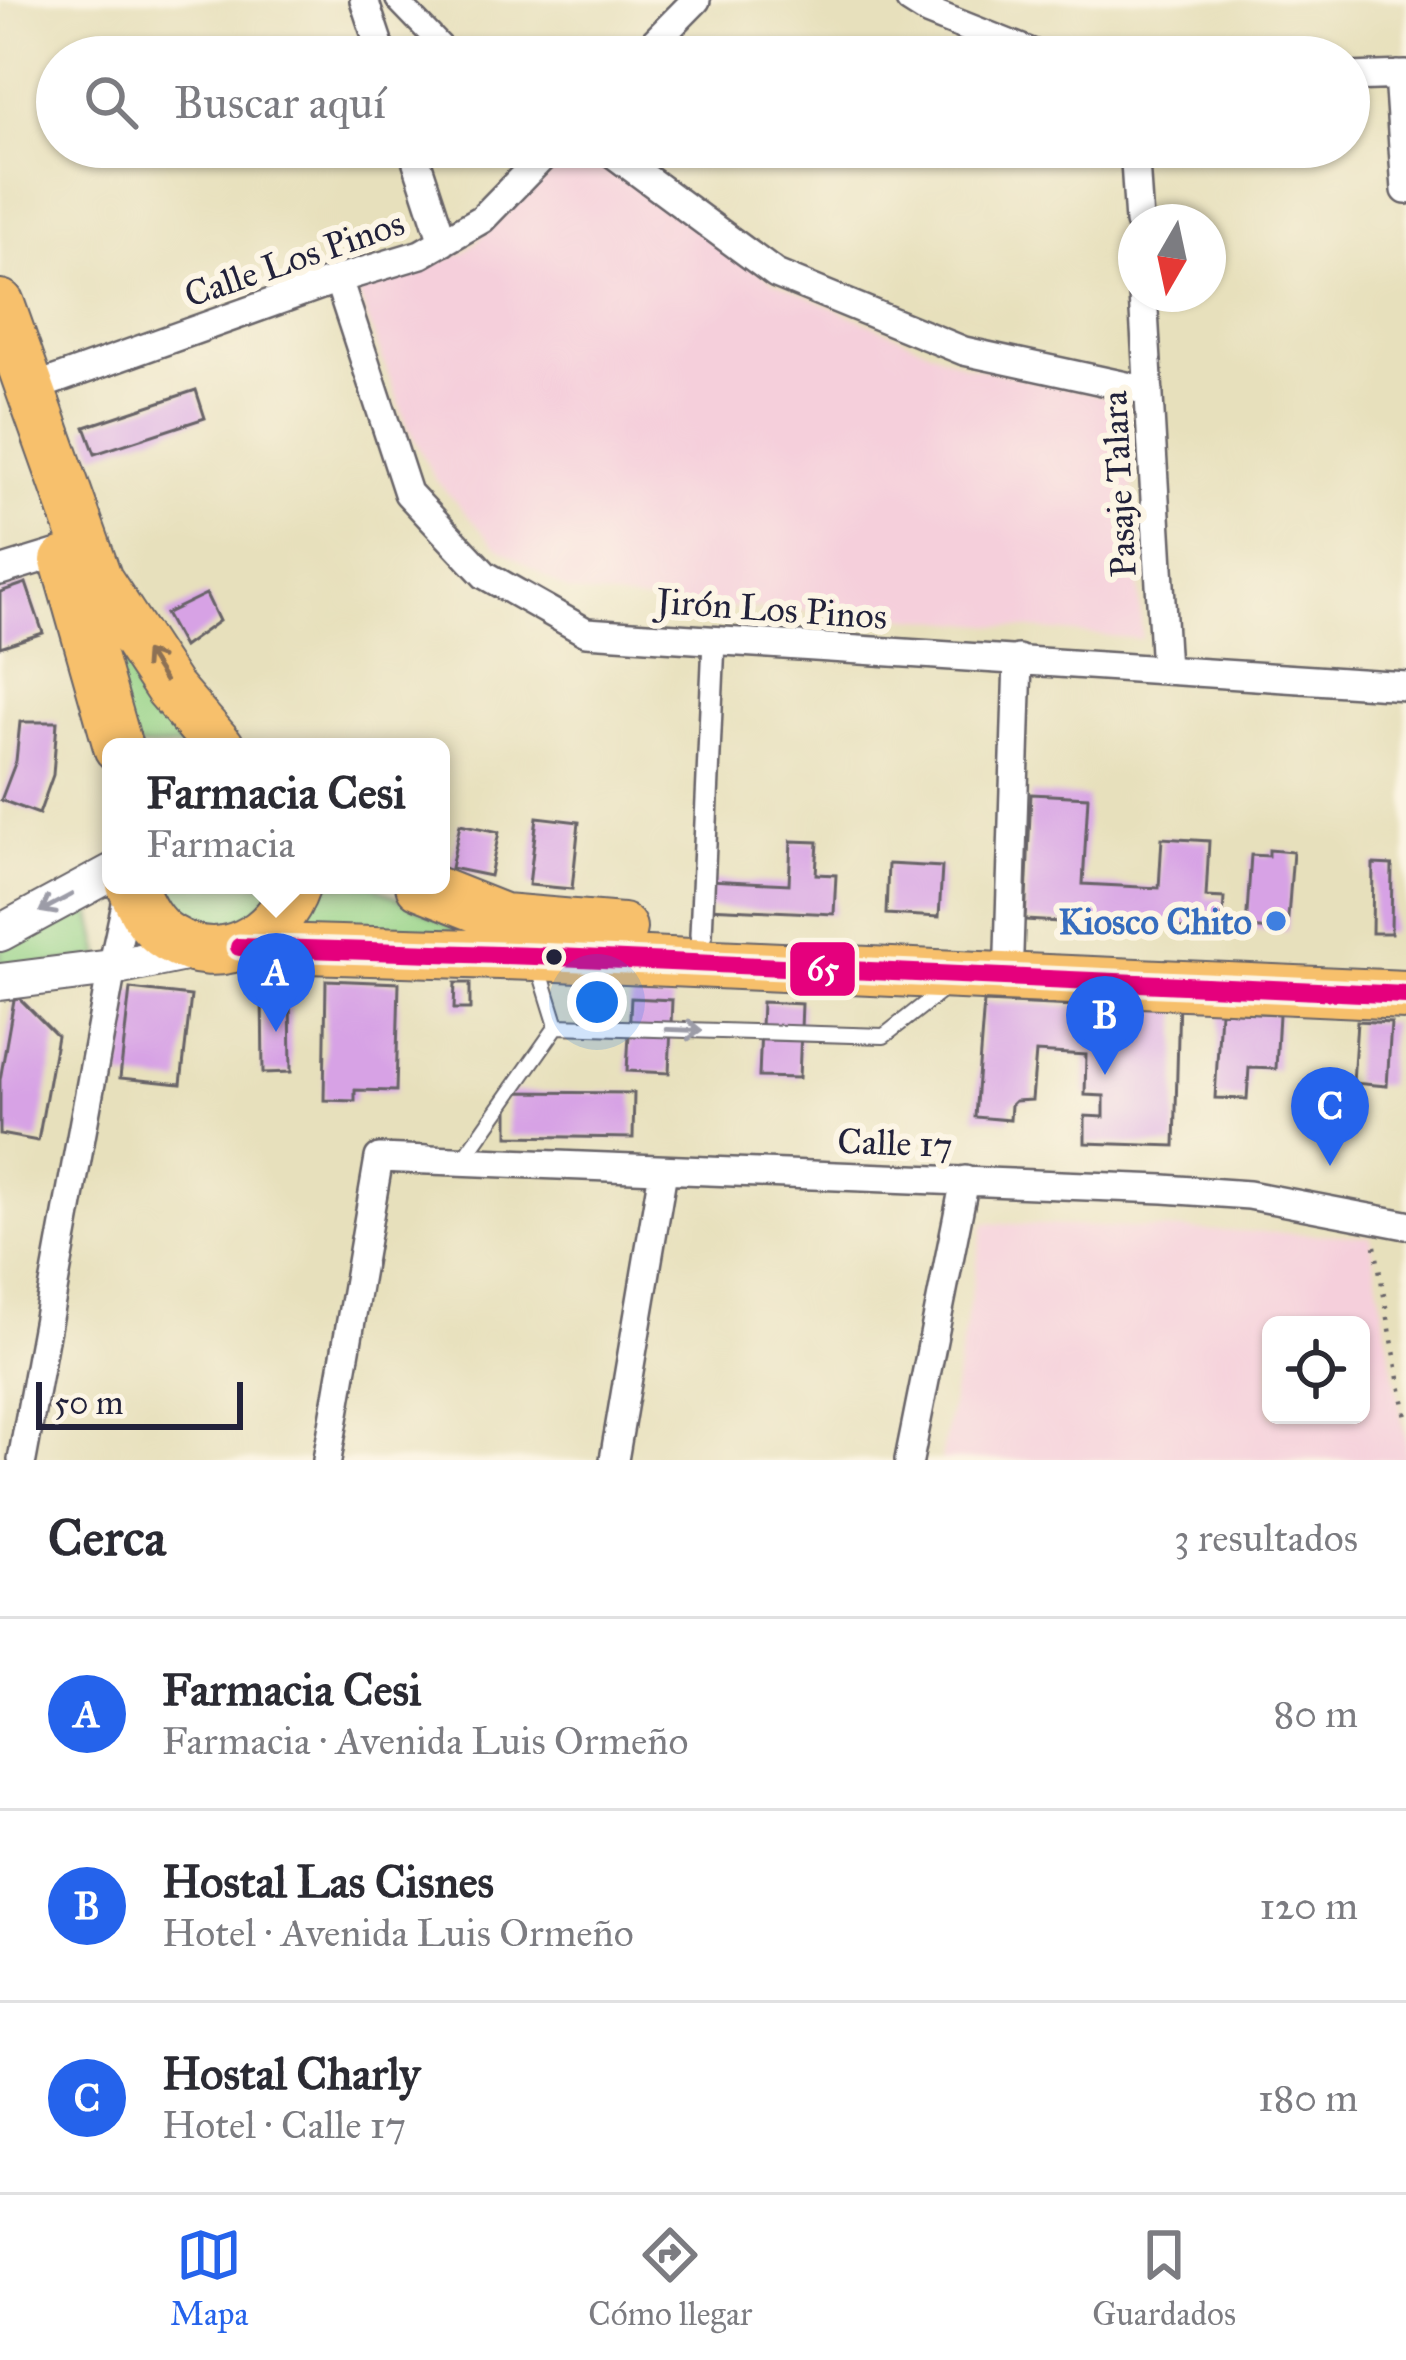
<!DOCTYPE html>
<html lang="es">
<head>
<meta charset="utf-8">
<style>
	body { margin:0; font-family:"IM FELL Great Primer",serif; background:#f7f7f7; color:#2b2b33 }
	.controls { position:absolute; right:36px; bottom:36px; display:grid; overflow:hidden; border-radius:18px; box-shadow:0 3px 9px #0004 }
	.controls button { width:108px; height:108px; display:grid; place-items:center; padding:0; border:0; border-bottom:3px solid #e1e1e2; background:#fff; color:#2b2b33; font:60px sans-serif }
	.compass { position:absolute; left:1118px; top:204px; width:108px; height:108px; border-radius:50%; background:#fff; box-shadow:0 3px 9px #0004; rotate:189deg }
	.scale { position:absolute; left:36px; bottom:30px; width:207px; box-sizing:border-box; padding-left:12px; border:6px solid #22223b; border-top:0; font-size:33px; line-height:42px; white-space:nowrap; color:#22223b; -webkit-text-stroke:9px #fcf5e5; paint-order:stroke }
	.you { position:absolute; left:597px; top:1002px; width:42px; height:42px; margin:-30px; border:9px solid #fff; border-radius:50%; background:#1a73e8; box-shadow:0 0 0 18px #1a73e833 }
	.badge { display:grid; place-items:center; width:78px; height:78px; border-radius:50%; background:#2563eb; color:#fff; font-size:39px; font-weight:700 }
	.pin { position:absolute; translate:-50% -99px; filter:drop-shadow(0 3px 6px #0008) }
	.pin::after { content:''; position:absolute; top:63px; width:42px; height:36px; background:inherit; clip-path:polygon(0 0,100% 0,50% 100%) }
	.popup { position:absolute; left:102px; top:738px; width:348px; height:156px; box-sizing:border-box; display:grid; place-content:center; border-radius:18px; background:#fff; filter:drop-shadow(0 3px 9px #0005); font-size:39px; white-space:nowrap; color:#7c7c81 }
	.popup b { font-size:45px; color:#2b2b33 }
	.popup::after { content:''; position:absolute; left:50%; top:100%; margin-left:-24px; border:24px solid transparent; border-top-color:#fff }
	.list { margin:0; padding:0; list-style:none }
	h2 { display:flex; justify-content:space-between; align-items:center; height:156px; margin:0; padding:0 48px; font-size:51px }
	h2 small { font-size:39px; font-weight:400; color:#7c7c81 }
	.list li { display:grid; grid-template-columns:78px 1fr auto; gap:36px; align-items:center; box-sizing:border-box; height:192px; padding:0 48px; border-top:3px solid #e1e1e2 }
	.list b { display:block; font-size:45px; white-space:nowrap }
	.list p { margin:0; font-size:39px; white-space:nowrap; color:#7c7c81 }
	.list em { font-size:39px; font-style:normal; color:#7c7c81 }
	.icon { flex:none; width:66px; height:66px; fill:none; stroke:currentColor; stroke-width:2; stroke-linecap:round; stroke-linejoin:round }
	.map { position:relative; flex:none; width:1406px; height:1460px; overflow:hidden }
	.search { position:absolute; background:#fff; box-shadow:0 3px 9px #0004; left:36px; right:36px; top:36px; height:132px; display:flex; align-items:center; gap:30px; box-sizing:border-box; padding:0 42px; border-radius:66px; color:#7c7c81; font-size:45px }
	.sheet { height:732px; background:#fff }
	nav { display:flex; justify-content:space-around; align-items:center; box-sizing:border-box; height:168px; border-top:3px solid #e1e1e2; background:#fff; font-size:33px; color:#7c7c81 }
	nav a { display:grid; justify-items:center; gap:6px }
	nav .on { color:#2563eb }
	.map>svg:first-child { display:block }
	.built { fill:#f5cfdb; fill-rule:evenodd }
	.park { fill:#96d387; stroke:#5c7a61; stroke-width:3 }
	.building { fill:#d7a2e5 }
	.lines { fill:none; stroke-linecap:round; stroke-linejoin:round }
	.service-casing { stroke:#676468; stroke-width:18 }
	.pedestrian-casing { stroke:#676468; stroke-width:26 }
	.minor-casing { stroke:#676468; stroke-width:32 }
	.tertiary-casing { stroke:#676468; stroke-width:40 }
	.trunk-casing { stroke:#676468; stroke-width:52 }
	.path { stroke:#676468; stroke-width:4.5; stroke-dasharray:3 9; stroke-linecap:butt }
	.service { stroke:#fff; stroke-width:14 }
	.pedestrian { stroke:#fff; stroke-width:21 }
	.minor { stroke:#fff; stroke-width:27 }
	.tertiary { stroke:#fff; stroke-width:36 }
	.trunk { stroke:#f7c06c; stroke-width:48 }
	.bus-1-casing { stroke:#fcf5e5; stroke-width:27 }
	.bus-1 { stroke:#e5007d; stroke-width:18 }
	.oneway { stroke:#8c7154 }
	.oneway2 { stroke:#9c9ca7 }
	.shop-dot { fill:#3f7fe0; stroke:#fcf5e5; stroke-width:4.5 }
	.bus-dot { fill:#22223b; stroke:#fcf5e5; stroke-width:4.5 }
	.labels { text-anchor:middle; stroke-width:12; stroke-linejoin:round; paint-order:stroke }
	.street-label { font-size:36px; fill:#22223b; stroke:#fcf5e5 }
	.shop-label { font-size:36px; font-weight:bold; fill:#366cbe; stroke:#fcf5e5; text-anchor:end }
	.line-badge { stroke:#fcf5e5; stroke-width:4.5 }
	.badge-label { font-size:33px; text-anchor:middle; font-weight:bold; fill:#fff }
</style>
</head>
<body>
<div class="map">
<svg width="1406" height="1460" viewBox="0 0 1406 1460">
	<rect width="100%" height="100%" fill="#fcf5e5"/>
	<filter id="ink" filterUnits="userSpaceOnUse"><feTurbulence type="fractalNoise" baseFrequency=".00833" numOctaves="2"/><feDisplacementMap in="SourceGraphic" scale="24" xChannelSelector="R" yChannelSelector="G"/><feConvolveMatrix kernelMatrix="1 2 1 2 8 2 1 2 1" color-interpolation-filters="sRGB"/></filter>
	<filter id="wash" filterUnits="userSpaceOnUse"><feTurbulence type="fractalNoise" baseFrequency=".004" numOctaves="4" result="noise"/><feDisplacementMap in="SourceGraphic" scale="48" xChannelSelector="R" yChannelSelector="G"/><feGaussianBlur stdDeviation="2.7" result="paint"/><feColorMatrix in="noise" values="0 0 0 0 0 0 0 0 0 0 0 0 0 0 0 0 0 1.4 0 .05"/><feComposite in="paint" operator="in"/></filter>
	<g filter="url(#wash)">
		<rect width="100%" height="100%" fill="#e7e0bc"/>
		<path class="built" d="M578,147H588L774,282L964,365L1128,402L1142,639L832,611L674,606L569,592L494,545L435,479L407,425L358,293L465,252Z
			M984,1223L1370,1236L1406,1441V1460H941ZM1271,1325H1361V1415H1271Z"/>
		<path class="park" d="M110,634L199,747H128Z
			M151,885H277L242,930C192,935 173,934 151,885Z
			M312,885H372L462,932L292,933Z
			M89,903L101,957L0,971V947Z"/>
		<g id="blocks">
			<path class="building" d="M196,390L205,418L95,454L85,427Z
				M26,583L43,633L0,647V592Z
				M206,594L219,621L183,647L165,614Z
				M20,722H57L53,775L39,814L1,800L16,761Z
				M1031,794L1088,797L1083,884L1159,888L1162,838L1209,841L1206,897L1224,898L1222,931L1025,920Z
				M537,817L579,822L572,889L529,885Z
				M460,824L499,832L490,876L451,868Z
				M791,841L818,842L816,874L836,875L834,914L707,908L709,880L789,884Z
				M1269,850L1293,852L1287,931L1246,928L1251,855L1269,856Z
				M888,864L942,867L939,917L886,914Z
				M1373,864L1392,865L1391,933H1372Z
				M326,980L399,983L396,1091L355,1090V1101L324,1100Z
				M455,983H470V1009H454Z
				M130,989L191,996L181,1084L120,1078Z
				M262,991H290L291,1072L263,1073Z
				M15,994L57,1036L38,1141L0,1134V1080Z
				M1094,996L1179,998L1175,1146L1085,1143V1116L1104,1117V1096L1085,1095L1086,1055L1036,1052L1032,1100L1015,1101L1011,1105L1010,1120L975,1117L984,1002L1094,1007Z
				M631,998L672,1000L669,1073L627,1071Z
				M762,1002L802,1004L799,1078L759,1077Z
				M1220,1011L1279,1014L1276,1069L1249,1068L1247,1099L1215,1098Z
				M1357,1021L1391,1023L1387,1086L1353,1083Z
				M508,1092L634,1093L633,1138L508,1136Z"/>
		</g>
	</g>
	<g filter="url(#ink)">
		<use href="#blocks" fill-opacity="0" stroke="#676468" stroke-width="3"/>
		<g class="lines">
			<defs>
				<path id="service" d="M539,968L557,1026L884,1036L944,989
					M463,1160L557,1026"/>
				<path id="pedestrian" d="M397,0L452,57
					M701,935L714,641"/>
				<path id="minor" d="M364,0L383,57
					M910,0L929,12L1042,57
					M640,57L696,0
					M1398,75L1406,190
					M1349,77L1406,75
					M412,147L443,242
					M604,147L776,274L964,351L1149,391
					M1134,147L1139,222
					M338,279L408,493L485,575L586,632L1406,686
					M1143,294L1165,670
					M30,389L338,279L421,254L482,219L552,147
					M0,571L62,552
					M1009,952L1018,659
					M22,1460L112,968L130,886
					M327,1460L379,1158L1164,1189L1249,1195L1406,1225
					M614,1460L663,1171
					M909,1460L965,1180"/>
				<path id="tertiary" d="M0,933L111,873
					M0,982L112,968L199,950"/>
				<path id="trunk" d="M0,304L98,580L169,688L220,747
					M65,561L118,747
					M131,885C140,905 149,926 169,938C221,970 278,938 296,885
					M420,885L503,918L622,928
					M239,947L535,956L1406,995"/>
			</defs>
			<use href="#service" class="service-casing"/>
			<use href="#pedestrian" class="pedestrian-casing"/>
			<use href="#minor" class="minor-casing"/>
			<use href="#tertiary" class="tertiary-casing"/>
			<use href="#trunk" class="trunk-casing"/>
			<path class="path" d="M1375,1246L1406,1417"/>
			<use href="#service" class="service"/>
			<use href="#pedestrian" class="pedestrian"/>
			<use href="#minor" class="minor"/>
			<use href="#tertiary" class="tertiary"/>
			<use href="#trunk" class="trunk"/>
			<defs>
				<path id="bus-1" d="M239,947L535,956L1406,995"/>
			</defs>
			<use href="#bus-1" class="bus-1-casing"/>
			<use href="#bus-1" class="bus-1"/>
		</g>
		<defs><path id="oneway-shaft" d="M-6 0H5M1.5-3L5.5 0L1.5 3" fill="none" stroke-width="1.6" stroke-linecap="round" stroke-linejoin="round" transform="scale(3)"/></defs>
		<use class="oneway" href="#oneway-shaft" transform="translate(155 666) rotate(-123)"/>
		<g class="oneway2">
			<use href="#oneway-shaft" transform="translate(56 903) rotate(152)"/>
			<use href="#oneway-shaft" transform="translate(684 1030) rotate(2)"/>
		</g>
	</g>
	<circle class="shop-dot" cx="1276" cy="921" r="12"/>
	<circle class="bus-dot" cx="554" cy="957" r="10"/>
	<g class="labels">
		<g class="street-label">
			<text transform="translate(294 258) rotate(-19)" y="13">Calle Los Pinos</text>
			<text transform="translate(1118 484) rotate(-93)" y="13">Pasaje Talara</text>
			<text transform="translate(772 608) rotate(4)" y="13">Jirón Los Pinos</text>
			<text transform="translate(895 1142) rotate(2)" y="13">Calle 17</text>
		</g>
		<g class="shop-label">
			<text x="1252" y="934">Kiosco Chito</text>
		</g>
	</g>
	<rect class="line-badge" x="788" y="940" width="69" height="58" rx="12" fill="#e5007d"/>
	<g class="badge-label">
		<text x="823" y="980">65</text>
	</g>
</svg>
<div class="controls">
<button><svg class="icon" aria-label="locate" viewBox="0 0 24 24"><circle cx="12" cy="12" r="6"/><path d="M12 2v4M12 18v4M2 12h4M18 12h4"/></svg></button>
</div>
<svg class="compass" viewBox="-18 -18 36 36"><path d="M0-13l5 13h-10z" fill="#e53935"/><path d="M0 13l5-13h-10z" fill="#7c7c81"/></svg>
<div class="scale">50 m</div>
<div class="you"></div>
<div class="pin badge" style="left:276px;top:1032px">A</div>
<div class="popup"><b>Farmacia Cesi</b>Farmacia</div>
<div class="pin badge" style="left:1105px;top:1075px">B</div>
<div class="pin badge" style="left:1330px;top:1166px">C</div>
<div class="search"><svg class="icon" aria-label="search" viewBox="0 0 24 24"><circle cx="10" cy="10" r="6"/><path d="M15 15l6 6"/></svg>Buscar aquí</div>
</div>
<section class="sheet">
<h2>Cerca<small>3 resultados</small></h2>
<ul class="list">
<li><span class="badge">A</span><div><b>Farmacia Cesi</b><p>Farmacia · Avenida Luis Ormeño</p></div><em>80 m</em></li>
<li><span class="badge">B</span><div><b>Hostal Las Cisnes</b><p>Hotel · Avenida Luis Ormeño</p></div><em>120 m</em></li>
<li><span class="badge">C</span><div><b>Hostal Charly</b><p>Hotel · Calle 17</p></div><em>180 m</em></li>
</ul>
</section>
<nav>
<a class="on"><svg class="icon" aria-label="map" viewBox="0 0 24 24"><path d="M3 6l6-2 6 2 6-2v14l-6 2-6-2-6 2zM9 4v14M15 6v14"/></svg>Mapa</a>
<a><svg class="icon" aria-label="directions" viewBox="0 0 24 24"><path d="M12 3l9 9-9 9-9-9zM9 14v-3h6M13 9l2 2-2 2"/></svg>Cómo llegar</a>
<a><svg class="icon" aria-label="saved" viewBox="0 0 24 24"><path d="M7 4h10v16l-5-4-5 4z"/></svg>Guardados</a>
</nav>
</body>
</html>
